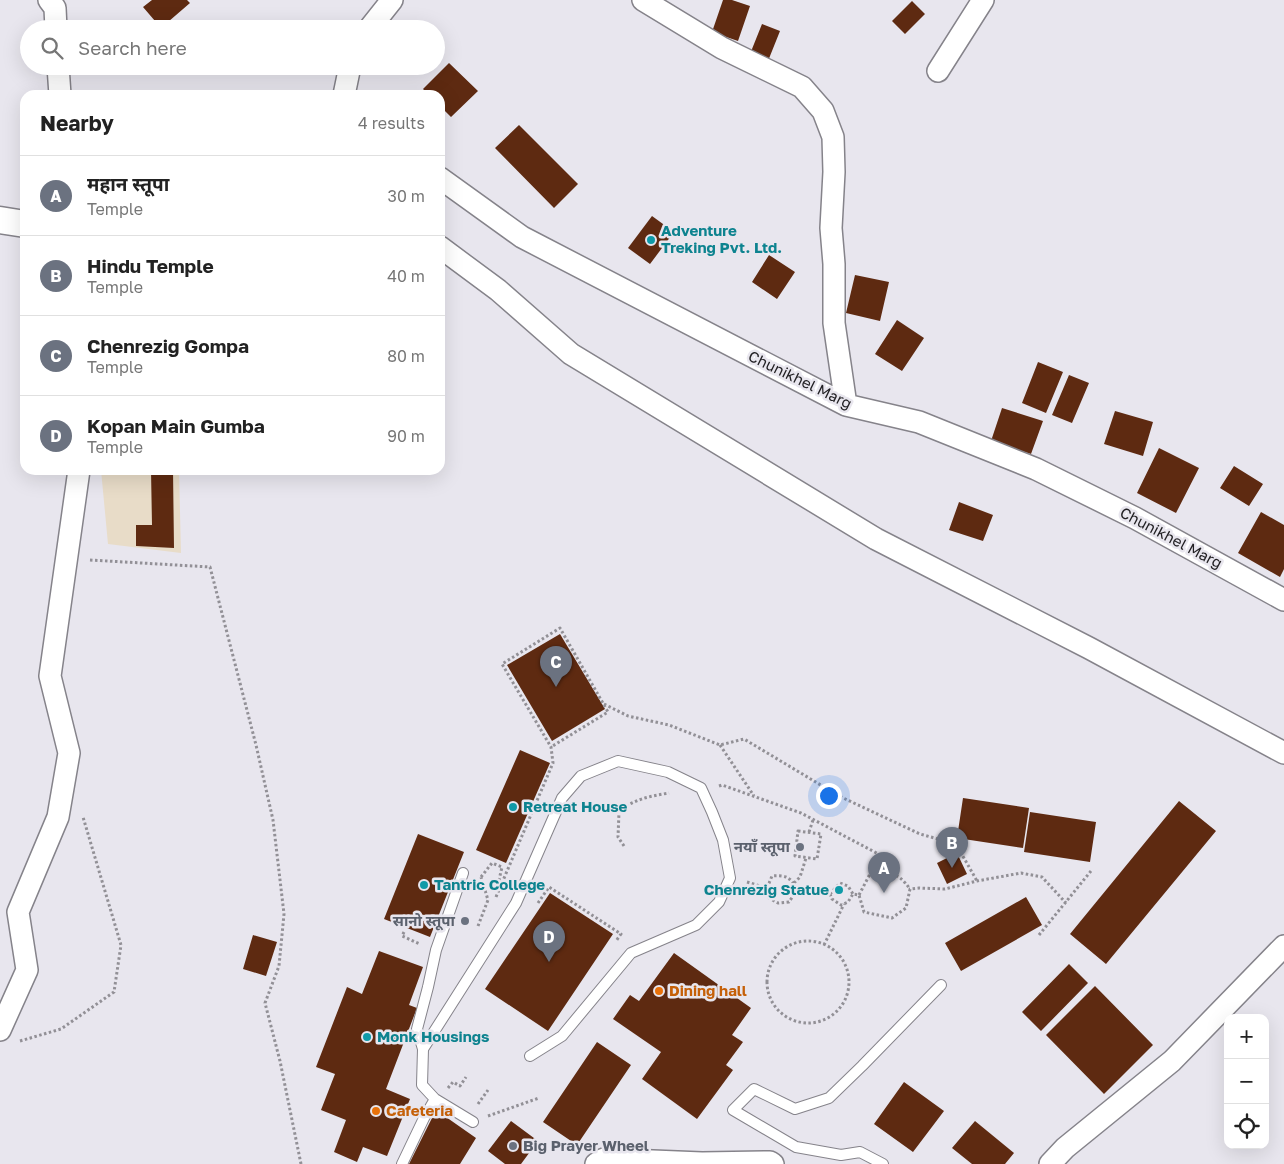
<!DOCTYPE html>
<html lang="en">
<head>
<meta charset="utf-8">
<style>
	body { margin:0; font-family:"Golos Text","Noto Sans Devanagari",sans-serif; background:#f6f6f6; color:#222 }
	.controls { position:absolute; right:15px; bottom:15px; display:grid; overflow:hidden; border-radius:10px; box-shadow:0 5px 20px #0002 }
	.controls button { width:45px; height:45px; display:grid; place-items:center; padding:0; border:0; border-bottom:1px solid #e0e0e0; background:#fff; color:#222; font:25px sans-serif }
	.you { position:absolute; left:828px; top:795px; width:18px; height:18px; margin:-12px; border:4px solid #fff; border-radius:50%; background:#1a73e8; box-shadow:0 0 0 8px #1a73e833 }
	.badge { display:grid; place-items:center; width:32px; height:32px; border-radius:50%; background:#0b8043; color:#fff; font-size:16px; font-weight:700 }
	.pin { position:absolute; translate:-50% -41px; filter:drop-shadow(0 1px 2px #0008) }
	.pin::after { content:''; position:absolute; top:26px; width:18px; height:15px; background:inherit; clip-path:polygon(0 0,100% 0,50% 100%) }
	.list { margin:0; padding:0; list-style:none }
	h2 { display:flex; justify-content:space-between; align-items:center; height:65px; margin:0; padding:0 20px; font-size:21px }
	h2 small { font-size:16px; font-weight:400; color:#767676 }
	.list li { display:grid; grid-template-columns:32px 1fr auto; gap:15px; align-items:center; box-sizing:border-box; height:80px; padding:0 20px; border-top:1px solid #e0e0e0 }
	.list b { display:block; font-size:19px; white-space:nowrap }
	.list p { margin:0; font-size:16px; white-space:nowrap; color:#767676 }
	.list em { font-size:16px; font-style:normal; color:#767676 }
	.icon { flex:none; width:28px; height:28px; fill:none; stroke:currentColor; stroke-width:2; stroke-linecap:round; stroke-linejoin:round }
	.map { position:relative; flex:none; width:1284px; height:1164px; overflow:hidden }
	.search { position:absolute; background:#fff; box-shadow:0 5px 20px #0002; left:20px; top:20px; width:425px; height:55px; display:flex; align-items:center; gap:12px; box-sizing:border-box; padding:0 18px; border-radius:28px; color:#767676; font-size:19px }
	.panel { position:absolute; background:#fff; box-shadow:0 5px 20px #0002; left:20px; top:90px; width:425px; height:385px; border-radius:15px }
	.map>svg:first-child { display:block }
	.education { fill:#e8dcc8 }
	.building { fill:#5e2a11 }
	.lines { fill:none; stroke-linecap:round; stroke-linejoin:round }
	.service-casing { stroke:#85838a; stroke-width:12 }
	.minor-casing { stroke:#85838a; stroke-width:24 }
	.tertiary-casing { stroke:#85838a; stroke-width:29 }
	.path { stroke:#929096; stroke-width:3; stroke-dasharray:2.5 2.5; stroke-linecap:butt }
	.service { stroke:#fff; stroke-width:10 }
	.minor { stroke:#fff; stroke-width:21 }
	.tertiary { stroke:#fff; stroke-width:26 }
	.culture-dot { fill:#0f9aa8; stroke:#e8e6ee; stroke-width:2 }
	.worship-dot { fill:#6b7280; stroke:#e8e6ee; stroke-width:2 }
	.food-dot { fill:#e8710a; stroke:#e8e6ee; stroke-width:2 }
	.labels { text-anchor:middle; stroke-width:5; stroke-linejoin:round; paint-order:stroke }
	.culture-label { font-size:15px; font-weight:bold; fill:#0d838f; stroke:#e8e6ee; text-anchor:start }
	.street-label { font-size:15px; fill:#222124; stroke:#e8e6ee }
	.worship-label { font-size:15px; font-weight:bold; fill:#5b616d; stroke:#e8e6ee; text-anchor:end }
	.food-label { font-size:15px; font-weight:bold; fill:#c56008; stroke:#e8e6ee; text-anchor:start }
</style>
</head>
<body>
<div class="map">
<svg width="1284" height="1164" viewBox="0 0 1284 1164">
	<rect width="100%" height="100%" fill="#e8e6ee"/>
	<path class="education" d="M101,470H179L181,553L108,544Z"/>
	<path class="building" d="M152,0H187L190,3L161,28L143,7Z
		M723,0H732L750,6L738,41L712,32Z
		M912,1L925,14L905,34L892,21Z
		M762,24L780,31L768,61L750,54Z
		M449,63L478,91L451,117L440,106V95H429L423,89Z
		M519,125L578,184L554,208L495,148Z
		M652,216L674,232L650,264L628,248Z
		M769,255L795,272L777,299L752,282Z
		M855,275L889,282L880,321L846,313Z
		M897,320L924,338L902,371L875,354Z
		M1038,362L1063,372L1046,413L1022,403Z
		M1069,375L1089,383L1072,423L1052,415Z
		M1002,408L1043,421L1031,454L991,441Z
		M1115,411L1153,422L1143,456L1104,444Z
		M1159,448L1199,468L1176,513L1137,493Z
		M1234,466L1263,484L1249,506L1220,488Z
		M151,470H173L174,548L136,546V525H152Z
		M959,502L993,515L983,541L949,530Z
		M1261,512L1284,525V569L1280,577L1238,553Z
		M560,634L605,709L552,741L507,665Z
		M520,750L550,763L506,863L476,850Z
		M963,798L1029,808L1023,848L957,838Z
		M1179,801L1216,831L1106,964L1070,934Z
		M1030,812L1096,822L1090,862L1024,852Z
		M418,834L464,852L430,937L384,919Z
		M957,853L967,874L947,884L937,863Z
		M550,893L613,934L548,1031L485,989Z
		M1026,897L1042,925L961,971L945,943Z
		M253,935L277,942L266,976L243,969Z
		M379,951L423,967L409,1005L417,1008L386,1089L410,1099L387,1156L363,1147L357,1162L334,1152L346,1120L321,1110L335,1074L316,1067L347,987L362,994Z
		M674,953L751,1008L732,1035L743,1042L726,1065L733,1070L697,1119L642,1079L661,1052L613,1019L630,995L639,1001Z
		M1069,964L1088,983L1041,1031L1022,1012Z
		M1095,986L1153,1045L1104,1094L1046,1035Z
		M597,1042L631,1065L577,1145L543,1122Z
		M904,1082L944,1111L913,1152L874,1124Z
		M436,1110L476,1138L460,1164H409Z
		M511,1121L538,1141L521,1164H505L488,1151Z
		M975,1121L1014,1153L1005,1164H972L952,1148Z"/>
	<g class="lines">
		<defs>
			<path id="service" d="M423,1049L417,1029L428,987L436,950L463,873
				M435,1099L473,1122
				M402,1164L424,1118L435,1099L422,1085L423,1049L516,903L562,798L581,776L618,761L668,772L701,788L712,812L723,840L730,878L719,902L696,925L631,953L562,1036L530,1056
				M883,1164L860,1152L841,1155L796,1147L733,1110L754,1089L795,1109L829,1098L862,1066L941,985"/>
			<path id="minor" d="M49,0L55,8L56,29
				M643,0L722,48L802,87L823,111L833,137L834,172L831,228L834,264V323L846,405
				M369,29L392,0
				M58,66L60,95
				M938,71L983,0
				M344,95L350,66
				M440,178L522,237L846,405L919,422L1036,469L1135,518L1284,600
				M440,247L498,290L571,354L876,539L1089,648L1284,753
				M0,1030L27,970L18,912L58,817L69,753L50,676L79,470
				M596,1164L604,1159L702,1163L770,1162L773,1164
				M1050,1164L1065,1148L1172,1061L1284,946"/>
			<path id="tertiary" d="M0,220L25,224"/>
		</defs>
		<use href="#service" class="service-casing"/>
		<use href="#minor" class="minor-casing"/>
		<use href="#tertiary" class="tertiary-casing"/>
		<path class="path" d="M90,560L210,567L256,745L273,820L284,914L279,966L265,1003L280,1061L301,1164
			M604,704L628,716L669,725L720,745L744,739L839,796L920,834L956,844L977,881
			M720,745L754,796
			M719,786L722,785L801,813L886,858L892,873
			M798,831L821,834L817,859L795,856Z
			M809,832L813,820
			M624,846L618,837L619,812C633,799 651,796 669,793
			M481,877L492,863L502,867L497,889
			M747,882L767,888L769,898L778,903L789,902L797,890L830,894L832,899L841,905L848,902L853,894L859,895L864,912L892,918L906,908L910,889L919,888L945,889L977,881L1021,873L1042,877L1066,903
			M794,883L800,877L806,858
			M767,888L772,876C786,875 791,877 797,890
			M830,894L840,883L848,886L853,894
			M859,895L870,874C891,873 897,871 910,889
			M496,897L553,763L551,747L502,664L560,628L608,712L551,747
			M538,903L549,887L621,934L616,941
			M478,926L488,900L481,877
			M404,932L402,936L420,944
			M1039,935L1091,871
			M767 982a41 41 0 1 1 82 0a41 41 0 1 1-82 0Z
			M824,945L844,904
			M20,1041L61,1029L114,992L121,945L83,817
			M448,1088L453,1082L460,1086L466,1077
			M478,1104L488,1090
			M488,1116L539,1098"/>
		<use href="#service" class="service"/>
		<use href="#minor" class="minor"/>
		<use href="#tertiary" class="tertiary"/>
	</g>
	<g class="culture-dot">
		<circle cx="651" cy="240" r="5"/>
		<circle cx="513" cy="807" r="5"/>
		<circle cx="424" cy="885" r="5"/>
		<circle cx="839" cy="890" r="5"/>
		<circle cx="367" cy="1037" r="5"/>
	</g>
	<g class="worship-dot">
		<circle cx="800" cy="847" r="5"/>
		<circle cx="465" cy="921" r="5"/>
		<circle cx="513" cy="1146" r="5"/>
	</g>
	<g class="food-dot">
		<circle cx="659" cy="991" r="5"/>
		<circle cx="376" cy="1111" r="5"/>
	</g>
	<g class="labels">
		<g class="culture-label">
			<text x="661" y="236">Adventure<tspan x="661" dy="17">Treking Pvt. Ltd.</tspan></text>
			<text x="523" y="812">Retreat House</text>
			<text x="434" y="890">Tantric College</text>
			<text x="829" y="895" text-anchor="end">Chenrezig Statue</text>
			<text x="377" y="1042">Monk Housings</text>
		</g>
		<g class="street-label">
			<text transform="translate(800 380) rotate(26)" y="5">Chunikhel Marg</text>
			<text transform="translate(1171 538) rotate(28)" y="5">Chunikhel Marg</text>
		</g>
		<g class="worship-label">
			<text x="790" y="852">नयाँ स्तूपा</text>
			<text x="455" y="926">सानो स्तूपा</text>
			<text x="523" y="1151" text-anchor="start">Big Prayer Wheel</text>
		</g>
		<g class="food-label">
			<text x="669" y="996">Dining hall</text>
			<text x="386" y="1116">Cafeteria</text>
		</g>
	</g>
</svg>
<div class="controls">
<button>+</button>
<button>−</button>
<button><svg class="icon" aria-label="locate" viewBox="0 0 24 24"><circle cx="12" cy="12" r="6"/><path d="M12 2v4M12 18v4M2 12h4M18 12h4"/></svg></button>
</div>
<div class="you"></div>
<div class="pin badge" style="left:884px;top:893px;background:#6b7280">A</div>
<div class="pin badge" style="left:952px;top:868px;background:#6b7280">B</div>
<div class="pin badge" style="left:556px;top:687px;background:#6b7280">C</div>
<div class="pin badge" style="left:549px;top:962px;background:#6b7280">D</div>
<div class="search"><svg class="icon" aria-label="search" viewBox="0 0 24 24"><circle cx="10" cy="10" r="6"/><path d="M15 15l6 6"/></svg>Search here</div>
<section class="panel">
<h2>Nearby<small>4 results</small></h2>
<ul class="list">
<li><span class="badge" style="background:#6b7280">A</span><div><b>महान स्तूपा</b><p>Temple</p></div><em>30 m</em></li>
<li><span class="badge" style="background:#6b7280">B</span><div><b>Hindu Temple</b><p>Temple</p></div><em>40 m</em></li>
<li><span class="badge" style="background:#6b7280">C</span><div><b>Chenrezig Gompa</b><p>Temple</p></div><em>80 m</em></li>
<li><span class="badge" style="background:#6b7280">D</span><div><b>Kopan Main Gumba</b><p>Temple</p></div><em>90 m</em></li>
</ul>
</section>
</div>
</body>
</html>
